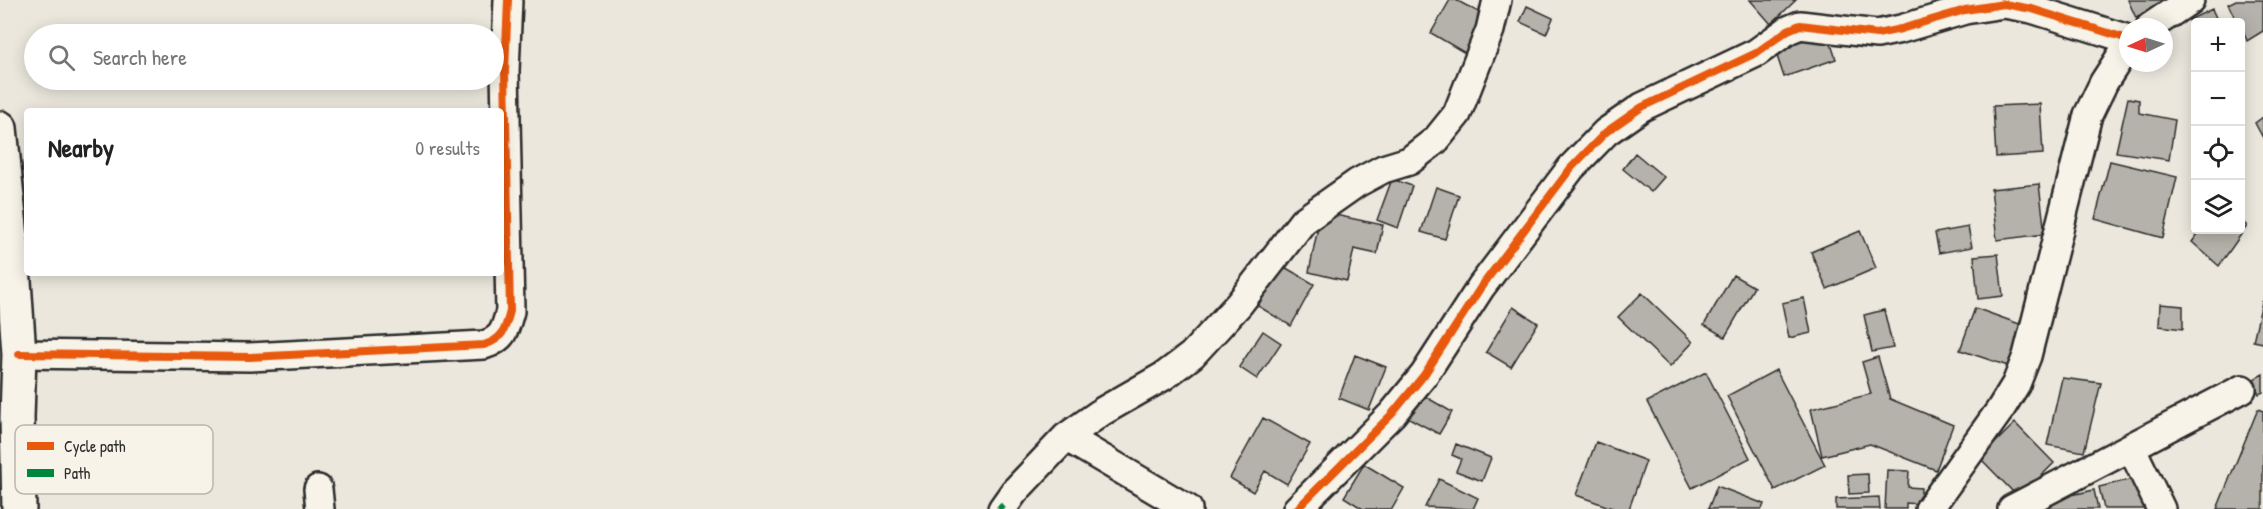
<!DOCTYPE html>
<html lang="en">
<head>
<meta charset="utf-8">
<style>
	body { margin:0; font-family:"Patrick Hand",sans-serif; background:#f2f2f2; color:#222 }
	.controls { position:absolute; right:18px; top:18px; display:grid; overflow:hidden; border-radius:6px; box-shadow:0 3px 15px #0003 }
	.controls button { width:54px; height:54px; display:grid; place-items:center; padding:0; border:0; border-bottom:2px solid #e0e0e0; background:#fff; color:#222; font:30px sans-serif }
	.compass { position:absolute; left:2119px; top:18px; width:54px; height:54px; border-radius:50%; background:#fff; box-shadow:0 3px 15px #0003; rotate:266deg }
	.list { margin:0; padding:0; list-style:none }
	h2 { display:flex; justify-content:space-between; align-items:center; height:78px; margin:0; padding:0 24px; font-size:26px }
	h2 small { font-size:20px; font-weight:400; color:#767676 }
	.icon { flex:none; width:33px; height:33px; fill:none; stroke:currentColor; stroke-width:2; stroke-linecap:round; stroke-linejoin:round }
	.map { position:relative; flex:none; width:2263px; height:509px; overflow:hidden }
	.search { position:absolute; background:#fff; box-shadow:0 3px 15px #0003; left:24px; top:24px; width:480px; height:66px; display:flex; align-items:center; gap:15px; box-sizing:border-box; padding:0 21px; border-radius:33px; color:#767676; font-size:22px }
	.panel { position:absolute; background:#fff; box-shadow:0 3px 15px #0003; left:24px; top:108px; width:480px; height:168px; border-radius:6px }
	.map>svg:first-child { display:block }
	.building { fill:#b5b2ab; stroke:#2b2b2b; stroke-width:1.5 }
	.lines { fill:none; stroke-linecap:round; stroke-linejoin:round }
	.street-casing { stroke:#2b2b2b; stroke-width:32 }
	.secondary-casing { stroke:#2b2b2b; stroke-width:38 }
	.street { stroke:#f7f3e8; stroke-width:27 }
	.secondary { stroke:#f7f3e8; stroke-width:33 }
	.quiet { stroke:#00873e; stroke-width:6; stroke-dasharray:12 6; stroke-linecap:butt }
	.cycleway-casing { stroke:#f7f3e8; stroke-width:11 }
	.cycleway { stroke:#e8590c; stroke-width:8 }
	.key { fill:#f7f3e8; stroke:#bab7af; stroke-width:1.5 }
	.key-label { font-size:16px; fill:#2b2b2b }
</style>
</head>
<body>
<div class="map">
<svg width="2263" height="509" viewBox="0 0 2263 509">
	<rect width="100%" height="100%" fill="#ebe7dd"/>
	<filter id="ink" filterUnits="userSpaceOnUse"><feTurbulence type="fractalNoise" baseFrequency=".0167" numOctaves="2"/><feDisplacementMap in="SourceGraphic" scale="12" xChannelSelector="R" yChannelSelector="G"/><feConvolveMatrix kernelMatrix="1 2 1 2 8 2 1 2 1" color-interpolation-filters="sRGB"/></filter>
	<g filter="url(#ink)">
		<path class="building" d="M1450,0H1456L1486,16L1465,53L1431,33Z
			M1750,0H1796L1771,24Z
			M2128,0H2165L2136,18Z
			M2236,0H2263V31L2247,41L2240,22H2237L2228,4Z
			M1527,6L1553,18L1546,34L1520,22Z
			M2212,9L2218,22H2196V35L2189,20Z
			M1827,32L1836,59L1784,77L1775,50Z
			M2128,98L2139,100V113L2175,120L2169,160L2116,152Z
			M2040,104L2043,154L1996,157L1993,106Z
			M2263,117V138L2255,123Z
			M1635,153L1664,177L1651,192L1623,169Z
			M2110,161L2177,177L2163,238L2095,219Z
			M1392,179L1412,186L1398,228L1377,220Z
			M2039,184L2045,234L1997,240L1991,189Z
			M1436,187L1459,195L1445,239L1421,232Z
			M1321,212L1383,225L1377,254L1354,249L1347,281L1309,272Z
			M2240,219L2247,226L2219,266L2192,242L2201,230H2240Z
			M1968,227L1972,247L1939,253L1935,233Z
			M1860,231L1876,268L1827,289L1811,252Z
			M1998,254L2003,296L1978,299L1974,256Z
			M1281,265L1314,284L1291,326L1258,306Z
			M1733,275L1754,287L1725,337L1704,325Z
			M1642,293L1693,342L1670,367L1618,317Z
			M1804,298L1811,333L1789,338L1782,303Z
			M2262,302L2263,303V343L2253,341Z
			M2160,304L2183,306V329L2159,326Z
			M1513,307L1538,323L1511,367L1486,352Z
			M1975,308L2025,326L2011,367L1960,350Z
			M1884,310L1893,348L1872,352L1864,315Z
			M1263,331L1281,343L1257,379L1239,367Z
			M1355,355L1386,367L1369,410L1339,398Z
			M1878,357L1890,399L1953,425L1936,470L1870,444L1822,456L1811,409L1871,394L1862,362Z
			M1776,370L1825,465L1775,490L1727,396Z
			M1706,372L1750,458L1692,488L1647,402Z
			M2263,374V392L2259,394L2252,380Z
			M2062,378L2101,383L2084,452L2047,445Z
			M1419,393L1452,412L1439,434L1405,416Z
			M2258,409L2263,411V509H2217Z
			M1263,418L1310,444L1287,484L1265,471L1253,492L1230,478Z
			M2015,423L2054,463L2019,498L1980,458Z
			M1596,442L1646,461L1629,509H1615L1576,495Z
			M1456,444L1491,458L1482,481L1456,471L1461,459L1452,455Z
			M1364,464L1404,488L1392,509H1363L1344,497Z
			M1887,470L1909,471L1908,487L1921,488L1920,504L1906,503V509H1885Z
			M1868,474L1869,493L1849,494L1848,475Z
			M2141,477L2148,509H2104L2099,487Z
			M1439,479L1478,498L1473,509L1425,507Z
			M1717,486L1764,504L1762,509H1708Z
			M2094,490L2098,509H2047L2045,501Z
			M1879,497L1880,509H1836V499Z"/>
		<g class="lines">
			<defs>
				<path id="street" d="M2150,27L2190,0
					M19,354L250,357L484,345C503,339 505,330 510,311L505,71L508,0
					M1066,437L1188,509
					M2131,447L2161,509
					M318,489L320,509
					M1002,509L1014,492L1066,437L1103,411L1164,376L1192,355L1239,304L1303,221L1357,183L1383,169L1409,161L1436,140L1457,114L1490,30L1497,0
					M1297,509L1392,414L1424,375L1481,287L1571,168L1606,132L1642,107L1756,53L1788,30L1800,25L1877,34L1901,29L1965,10L2004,4L2032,9L2128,39
					M1929,509L2000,410L2016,384L2027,356L2088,115L2104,82L2128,45
					M2012,509L2242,389"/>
				<path id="secondary" d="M0,128L11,237L19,354L17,418L19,509"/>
			</defs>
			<use href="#street" class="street-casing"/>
			<use href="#secondary" class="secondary-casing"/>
			<use href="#street" class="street"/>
			<use href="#secondary" class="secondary"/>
			<path class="quiet" d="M998,509L1003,505"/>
			<defs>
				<path id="cycleway" d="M19,354L250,357L484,345C503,339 505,330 510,311L505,71L508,0
					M1297,509L1392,414L1424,375L1481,287L1571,168L1606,132L1642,107L1756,53L1788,30L1800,25L1877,34L1901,29L1965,10L2004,4L2032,9L2128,39"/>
			</defs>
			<use href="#cycleway" class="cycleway-casing"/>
			<use href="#cycleway" class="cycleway"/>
		</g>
	</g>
	<rect x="15" y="425" width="198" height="69" rx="9" class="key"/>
	<rect x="27" y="442" width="27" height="8" fill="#e8590c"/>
	<rect x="27" y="469" width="27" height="8" fill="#00873e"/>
	<g class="key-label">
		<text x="64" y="452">Cycle path</text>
		<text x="64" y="479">Path</text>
	</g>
</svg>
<div class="controls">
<button>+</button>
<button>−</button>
<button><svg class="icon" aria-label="locate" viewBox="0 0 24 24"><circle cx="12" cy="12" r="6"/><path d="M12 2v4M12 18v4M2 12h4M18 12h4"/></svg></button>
<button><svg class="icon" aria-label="layers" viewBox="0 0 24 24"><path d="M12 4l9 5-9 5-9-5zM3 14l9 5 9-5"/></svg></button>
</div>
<svg class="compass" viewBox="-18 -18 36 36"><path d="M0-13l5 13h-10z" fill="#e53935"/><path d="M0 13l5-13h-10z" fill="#767676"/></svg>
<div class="search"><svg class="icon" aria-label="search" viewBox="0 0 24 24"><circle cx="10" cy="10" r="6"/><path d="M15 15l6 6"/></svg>Search here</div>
<section class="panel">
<h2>Nearby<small>0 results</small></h2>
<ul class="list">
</ul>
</section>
</div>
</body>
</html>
